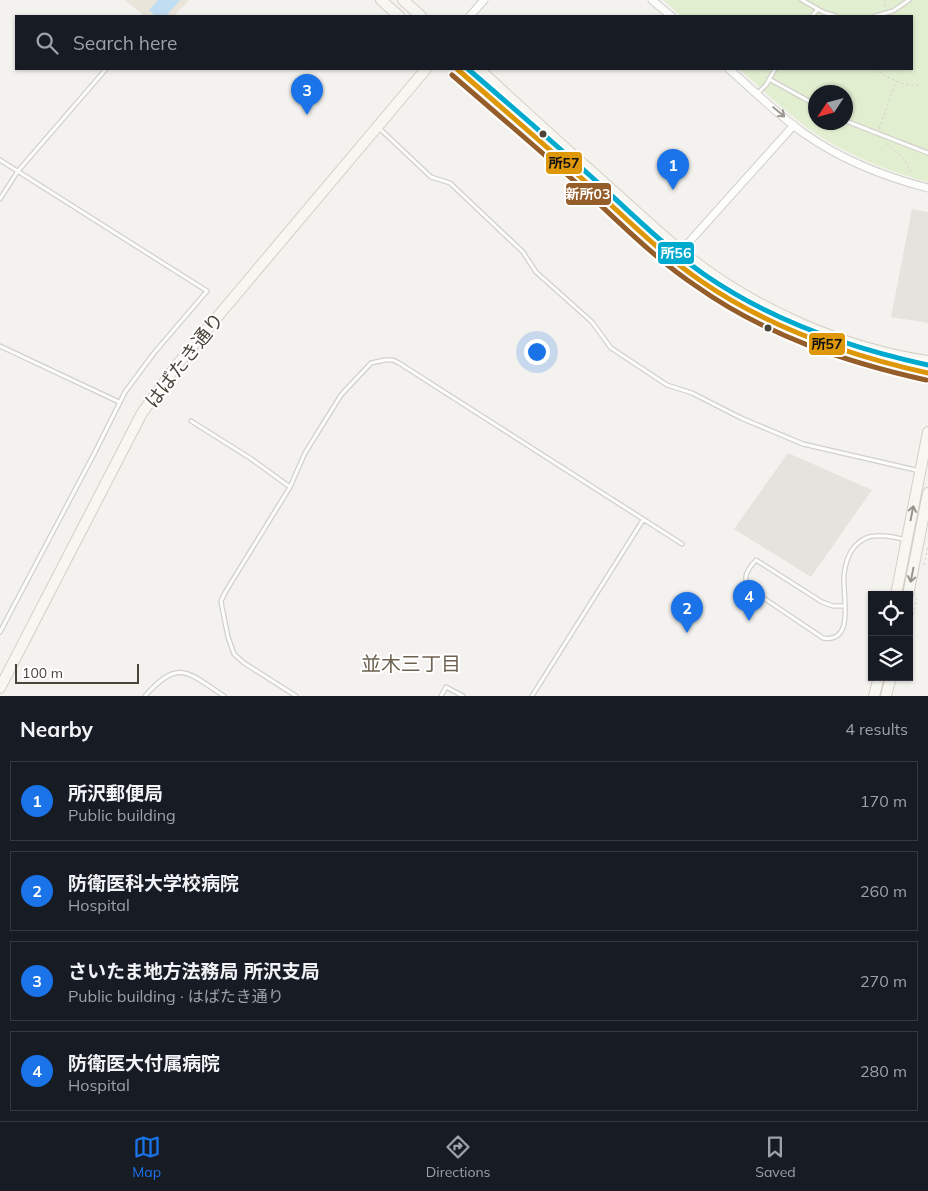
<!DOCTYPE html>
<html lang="en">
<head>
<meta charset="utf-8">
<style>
	body { margin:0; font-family:Mulish,"Noto Sans JP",sans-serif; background:#242831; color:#f1f3f6 }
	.controls { position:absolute; right:15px; bottom:15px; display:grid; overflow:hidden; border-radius:0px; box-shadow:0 1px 4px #0004 }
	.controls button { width:45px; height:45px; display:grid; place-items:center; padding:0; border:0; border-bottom:1px solid #363941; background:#171b24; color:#f1f3f6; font:25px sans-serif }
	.compass { position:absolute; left:808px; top:85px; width:45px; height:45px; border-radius:50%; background:#171b24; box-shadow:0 1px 4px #0004; rotate:234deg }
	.scale { position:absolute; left:15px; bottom:12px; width:124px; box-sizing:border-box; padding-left:5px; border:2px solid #4b4439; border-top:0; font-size:14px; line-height:18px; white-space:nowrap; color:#4b4439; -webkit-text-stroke:4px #fff; paint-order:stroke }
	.you { position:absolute; left:536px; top:351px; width:18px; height:18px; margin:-12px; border:4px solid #fff; border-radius:50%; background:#1a73e8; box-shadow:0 0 0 8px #1a73e833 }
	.badge { display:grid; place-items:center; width:32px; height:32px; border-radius:50%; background:#1a73e8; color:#fff; font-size:16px; font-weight:700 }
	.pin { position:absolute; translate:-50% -41px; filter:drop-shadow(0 1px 2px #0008) }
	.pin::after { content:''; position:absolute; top:26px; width:18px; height:15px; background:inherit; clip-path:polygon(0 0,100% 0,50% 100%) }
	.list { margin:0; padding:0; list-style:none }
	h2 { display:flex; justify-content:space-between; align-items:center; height:65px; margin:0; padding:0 20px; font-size:21px }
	h2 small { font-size:16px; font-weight:400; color:#9ea1a6 }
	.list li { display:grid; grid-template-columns:32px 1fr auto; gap:15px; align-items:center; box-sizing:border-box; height:80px; margin:0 10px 10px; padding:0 10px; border:1px solid #363941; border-radius:0px }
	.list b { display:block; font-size:19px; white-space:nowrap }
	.list p { margin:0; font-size:16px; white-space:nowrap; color:#9ea1a6 }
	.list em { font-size:16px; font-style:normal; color:#9ea1a6 }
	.icon { flex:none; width:28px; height:28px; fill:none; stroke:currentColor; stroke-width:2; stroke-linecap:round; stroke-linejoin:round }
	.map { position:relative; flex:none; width:928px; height:696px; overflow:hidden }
	.search { position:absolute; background:#171b24; box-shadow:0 1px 4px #0004; left:15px; right:15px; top:15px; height:55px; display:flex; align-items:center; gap:12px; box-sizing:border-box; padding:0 18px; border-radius:0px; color:#9ea1a6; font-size:19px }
	.sheet { height:425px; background:#171b24 }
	nav { display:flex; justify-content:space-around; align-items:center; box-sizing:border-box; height:70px; border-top:1px solid #363941; background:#171b24; font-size:14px; color:#9ea1a6 }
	nav a { display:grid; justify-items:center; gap:2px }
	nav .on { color:#1a73e8 }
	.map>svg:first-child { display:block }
	.education { fill:#eae5da }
	.green { fill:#e1eecf; fill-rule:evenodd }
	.parking { fill:#e6e3df }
	.water { fill:#c0ddf1 }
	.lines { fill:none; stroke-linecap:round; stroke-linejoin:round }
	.lane-casing { stroke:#d2d0cb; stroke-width:5.5 }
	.street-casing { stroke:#d2d0cb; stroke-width:9 }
	.secondary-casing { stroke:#d3cfc5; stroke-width:12 }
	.path { stroke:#d3d2cc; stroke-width:1; stroke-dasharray:2.5 2.5; stroke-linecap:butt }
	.lane { stroke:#fdfdfc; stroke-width:3 }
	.street { stroke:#fdfdfc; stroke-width:7 }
	.secondary { stroke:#f7f6f1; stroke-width:10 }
	.bus-1-casing { stroke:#fff; stroke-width:9 }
	.bus-2-casing { stroke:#fff; stroke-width:9 }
	.bus-3-casing { stroke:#fff; stroke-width:9 }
	.bus-1 { stroke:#dd9709; stroke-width:5 }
	.bus-2 { stroke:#955d2a; stroke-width:5 }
	.bus-3 { stroke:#00a9ce; stroke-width:5 }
	.oneway { stroke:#9b9791 }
	.oneway2 { stroke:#98948c }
	.bus-dot { fill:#4b4439; stroke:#fff; stroke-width:2 }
	.labels { text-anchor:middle; stroke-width:4; stroke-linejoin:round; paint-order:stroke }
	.street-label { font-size:19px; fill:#4b4439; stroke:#fff }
	.neighbourhood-label { font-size:20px; fill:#6e6250; stroke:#fff }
	.line-badge { stroke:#fff; stroke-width:2 }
	.badge-label { font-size:14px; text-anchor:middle; font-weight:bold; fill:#fff }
	.pale-badge-label { font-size:14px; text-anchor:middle; font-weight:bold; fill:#111 }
</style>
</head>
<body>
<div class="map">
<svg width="928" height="696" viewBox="0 0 928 696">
	<rect width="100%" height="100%" fill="#f4f2ee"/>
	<path class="education" d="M125,0H189L174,16H144Z"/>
	<path class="green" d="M663,0H928V182C886,171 845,154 809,129C784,111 762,89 739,69H912V16H681ZM816,92H846V122H816Z"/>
	<path class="parking" d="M912,209L928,212V323L891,317Z
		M788,453L872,490L811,577L734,529Z"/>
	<path class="water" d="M158,0H180L166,16H155L149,10Z"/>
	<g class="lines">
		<defs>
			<path id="lane" d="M802,0L823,12L836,16
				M812,16L817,10
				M875,16L893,11L909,0
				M769,79L816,105
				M758,93L766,85L775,69
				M846,121L928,153
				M379,128L431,177L450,183L523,252L536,272L592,322L611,348L667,385L692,393L741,418L803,444L920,471
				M0,160L207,291L154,353L125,392L94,454L0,632
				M0,199L18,171L106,69
				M0,346L119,402
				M191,421L250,458L290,487
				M845,606H833L822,602L756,560C748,569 741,578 750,589L823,638C856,644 842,593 844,575C845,565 848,554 855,546C860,541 867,536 875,536C886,535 895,537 906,540
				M145,696C179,658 187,672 224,696
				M296,696L244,663L234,654L228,637L222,607L221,601L226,591L290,487L305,453L341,395L371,363L385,360H393L399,363L682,544
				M441,696L446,687L463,696
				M532,696L643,520"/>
			<path id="street" d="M652,0L671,16
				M470,16L484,0
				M729,69C754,91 778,115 805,134C842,160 885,177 928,188
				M675,260L681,251L794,125"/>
			<path id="secondary" d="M381,0L399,16
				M403,0L421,16
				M457,69C505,111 553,152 600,195C633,224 665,256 701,281C769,327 847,357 928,373
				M479,69C522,109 566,149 610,188C637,212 663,237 690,258C756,310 846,349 928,361
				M896,595L928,432
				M908,595L928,493
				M0,688L142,413L176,366L426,69
				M874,696L879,677
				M886,696L891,677"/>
		</defs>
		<use href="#lane" class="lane-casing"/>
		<use href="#street" class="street-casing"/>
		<use href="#secondary" class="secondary-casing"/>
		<path class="path" d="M885,7V0
			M809,69H811
			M875,69C887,78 900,84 916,86L919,84
			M879,129L896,81
			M887,144L904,159L912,175
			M924,565L928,546
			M909,634L917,598"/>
		<use href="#lane" class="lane"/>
		<use href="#street" class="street"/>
		<use href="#secondary" class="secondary"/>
		<defs>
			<path id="bus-1" d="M457,69C501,107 545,145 588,184C625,217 660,253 701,281C769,328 847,355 928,373"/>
			<path id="bus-2" d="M452,75C495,112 538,149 581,187C618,221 654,258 696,286C765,335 845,362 926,380"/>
			<path id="bus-3" d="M468,69C511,106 554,143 596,181C631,213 666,248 705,275C772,321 849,348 928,365"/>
		</defs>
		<use href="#bus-1" class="bus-1-casing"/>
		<use href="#bus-2" class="bus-2-casing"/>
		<use href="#bus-3" class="bus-3-casing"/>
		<use href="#bus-1" class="bus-1"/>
		<use href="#bus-2" class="bus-2"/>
		<use href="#bus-3" class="bus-3"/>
	</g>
	<defs><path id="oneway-shaft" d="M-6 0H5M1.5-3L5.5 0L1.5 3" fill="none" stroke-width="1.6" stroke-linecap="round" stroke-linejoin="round" transform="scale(1.25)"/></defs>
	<use class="oneway" href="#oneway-shaft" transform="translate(779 112) rotate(40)"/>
	<g class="oneway2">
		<use href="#oneway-shaft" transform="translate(912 513) rotate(-79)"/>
		<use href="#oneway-shaft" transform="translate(912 575) rotate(101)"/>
	</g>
	<g class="bus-dot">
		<circle cx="543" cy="134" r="4.5"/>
		<circle cx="768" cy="328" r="4.5"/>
	</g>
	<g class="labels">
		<g class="street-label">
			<text transform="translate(184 360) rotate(-52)" y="7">はばたき通り</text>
		</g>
		<g class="neighbourhood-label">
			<text x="411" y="671">並木三丁目</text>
		</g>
	</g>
	<g class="line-badge">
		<rect x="545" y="151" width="38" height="24" rx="5" fill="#dd9709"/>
		<rect x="565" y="182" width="47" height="24" rx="5" fill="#955d2a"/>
		<rect x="657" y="241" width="38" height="24" rx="5" fill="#00a9ce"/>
		<rect x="808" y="332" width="38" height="24" rx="5" fill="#dd9709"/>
	</g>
	<g class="badge-label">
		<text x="588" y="199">新所03</text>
		<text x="676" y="258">所56</text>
	</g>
	<g class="pale-badge-label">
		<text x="564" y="168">所57</text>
		<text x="827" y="349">所57</text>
	</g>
</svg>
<div class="controls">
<button><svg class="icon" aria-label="locate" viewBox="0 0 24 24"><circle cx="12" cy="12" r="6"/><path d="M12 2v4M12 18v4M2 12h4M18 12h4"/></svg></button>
<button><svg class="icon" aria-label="layers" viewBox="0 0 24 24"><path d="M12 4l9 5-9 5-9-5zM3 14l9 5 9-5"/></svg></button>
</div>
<svg class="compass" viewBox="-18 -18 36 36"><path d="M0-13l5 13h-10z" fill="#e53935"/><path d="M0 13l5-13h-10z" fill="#9ea1a6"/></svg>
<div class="scale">100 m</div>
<div class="you"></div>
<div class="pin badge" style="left:673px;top:190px">1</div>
<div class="pin badge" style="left:687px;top:633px">2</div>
<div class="pin badge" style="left:307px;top:115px">3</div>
<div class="pin badge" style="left:749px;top:621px">4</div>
<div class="search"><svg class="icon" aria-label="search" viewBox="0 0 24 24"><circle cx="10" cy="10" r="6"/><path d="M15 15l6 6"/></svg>Search here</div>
</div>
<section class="sheet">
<h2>Nearby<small>4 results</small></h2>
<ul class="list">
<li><span class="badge">1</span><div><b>所沢郵便局</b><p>Public building</p></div><em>170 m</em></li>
<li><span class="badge">2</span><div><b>防衛医科大学校病院</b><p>Hospital</p></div><em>260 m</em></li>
<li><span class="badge">3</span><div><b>さいたま地方法務局 所沢支局</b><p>Public building · はばたき通り</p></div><em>270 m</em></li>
<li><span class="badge">4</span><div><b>防衛医大付属病院</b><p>Hospital</p></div><em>280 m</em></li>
</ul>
</section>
<nav>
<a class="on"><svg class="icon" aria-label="map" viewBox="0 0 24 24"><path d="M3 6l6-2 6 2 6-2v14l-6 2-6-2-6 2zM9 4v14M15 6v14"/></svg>Map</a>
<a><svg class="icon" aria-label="directions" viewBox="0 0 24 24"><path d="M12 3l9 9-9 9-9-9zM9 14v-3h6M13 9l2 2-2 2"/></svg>Directions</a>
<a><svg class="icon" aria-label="saved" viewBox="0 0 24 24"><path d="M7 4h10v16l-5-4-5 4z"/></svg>Saved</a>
</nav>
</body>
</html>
